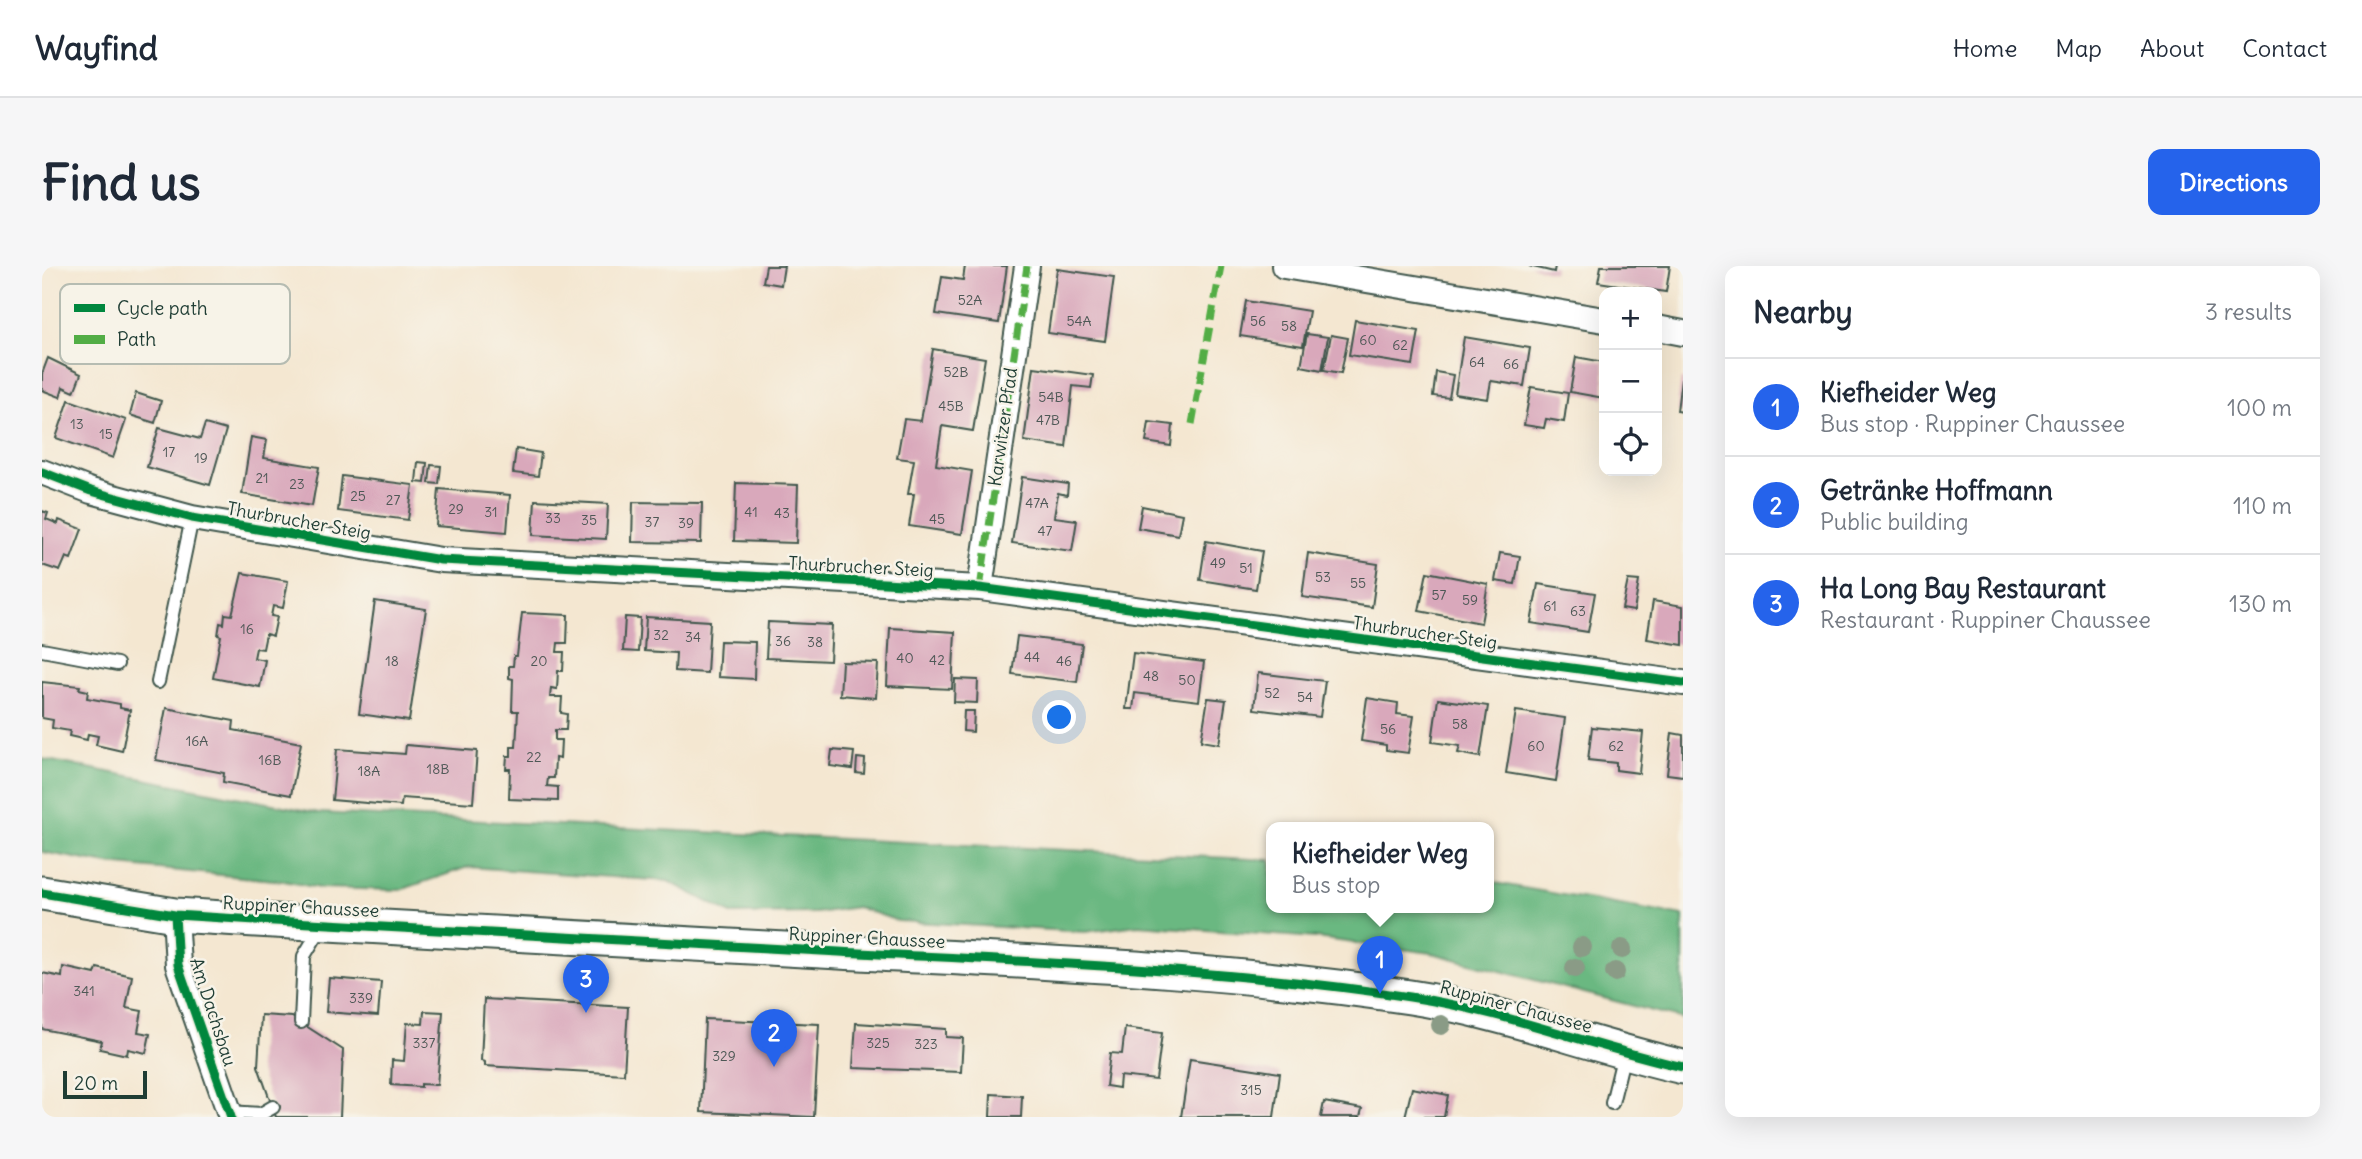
<!DOCTYPE html>
<html lang="en">
<head>
<meta charset="utf-8">
<style>
	body { margin:0; font-family:Delius,sans-serif; background:#f6f6f7; color:#1f2937 }
	.controls { position:absolute; right:21px; top:21px; display:grid; overflow:hidden; border-radius:14px; box-shadow:0 7px 28px #0002 }
	.controls button { width:63px; height:63px; display:grid; place-items:center; padding:0; border:0; border-bottom:2px solid #e0e1e3; background:#fff; color:#1f2937; font:35px sans-serif }
	.scale { position:absolute; left:21px; bottom:18px; width:84px; box-sizing:border-box; padding-left:7px; border:4px solid #1f3d34; border-top:0; font-size:19px; line-height:24px; white-space:nowrap; color:#1f3d34; -webkit-text-stroke:5px #f7f3e8; paint-order:stroke }
	.you { position:absolute; left:1018px; top:452px; width:24px; height:24px; margin:-18px; border:5px solid #fff; border-radius:50%; background:#1a73e8; box-shadow:0 0 0 10px #1a73e833 }
	.badge { display:grid; place-items:center; width:46px; height:46px; border-radius:50%; background:#2563eb; color:#fff; font-size:23px; font-weight:700 }
	.pin { position:absolute; translate:-50% -58px; filter:drop-shadow(0 2px 4px #0008) }
	.pin::after { content:''; position:absolute; top:37px; width:24px; height:21px; background:inherit; clip-path:polygon(0 0,100% 0,50% 100%) }
	.popup { position:absolute; left:1224px; top:556px; width:228px; height:91px; box-sizing:border-box; display:grid; place-content:center; border-radius:14px; background:#fff; filter:drop-shadow(0 2px 5px #0005); font-size:23px; white-space:nowrap; color:#747a83 }
	.popup b { font-size:26px; color:#1f2937 }
	.popup::after { content:''; position:absolute; left:50%; top:100%; margin-left:-14px; border:14px solid transparent; border-top-color:#fff }
	.list { margin:0; padding:0; list-style:none }
	h2 { display:flex; justify-content:space-between; align-items:center; height:91px; margin:0; padding:0 28px; font-size:30px }
	h2 small { font-size:23px; font-weight:400; color:#747a83 }
	.list li { display:grid; grid-template-columns:46px 1fr auto; gap:21px; align-items:center; box-sizing:border-box; height:98px; padding:0 28px; border-top:2px solid #e0e1e3 }
	.list b { display:block; font-size:26px; white-space:nowrap }
	.list p { margin:0; font-size:23px; white-space:nowrap; color:#747a83 }
	.list em { font-size:23px; font-style:normal; color:#747a83 }
	.icon { flex:none; width:38px; height:38px; fill:none; stroke:currentColor; stroke-width:2; stroke-linecap:round; stroke-linejoin:round }
	.map { position:relative; flex:none; width:1641px; height:851px; overflow:hidden; border-radius:14px }
	header { display:flex; align-items:center; gap:42px; box-sizing:border-box; height:98px; padding:0 35px; background:#fff; border-bottom:2px solid #e0e1e3 }
	header strong { font-size:33px }
	nav { display:flex; gap:38px; margin-inline-start:auto; font-size:24px }
	.intro { display:flex; align-items:center; justify-content:space-between; box-sizing:border-box; height:168px; padding:0 42px }
	h1 { margin:0; font-size:49px }
	.button { padding:18px 32px; border-radius:14px; background:#2563eb; color:#fff; font-size:24px; font-weight:700 }
	main { display:flex; gap:42px; padding:0 42px }
	aside { flex:1; background:#fff; border-radius:14px; box-shadow:0 7px 28px #0002 }
	.map>svg:first-child { display:block }
	.forest { fill:#6ab881; stroke:#447a5a; stroke-width:2 }
	.building { fill:#d9a8bb }
	.lines { fill:none; stroke-linecap:round; stroke-linejoin:round }
	.lane-casing { stroke:#3f564c; stroke-width:16 }
	.street-casing { stroke:#3f564c; stroke-width:28 }
	.secondary-casing { stroke:#3f564c; stroke-width:37 }
	.lane { stroke:#fff; stroke-width:12 }
	.street { stroke:#fff; stroke-width:24 }
	.secondary { stroke:#fff; stroke-width:33 }
	.quiet { stroke:#52ad45; stroke-width:7; stroke-dasharray:14 7; stroke-linecap:butt }
	.cycleway-casing { stroke:#f7f3e8; stroke-width:13 }
	.cycleway { stroke:#00873e; stroke-width:9 }
	.tree { fill:#8a9b86 }
	.labels { text-anchor:middle; stroke-width:5; stroke-linejoin:round; paint-order:stroke }
	.number-label { font-size:14px; fill:#4e5856 }
	.street-label { font-size:18px; fill:#1f3d34; stroke:#f7f3e8 }
	.key { fill:#f7f3e8; stroke:#b6bcb2; stroke-width:2 }
	.key-label { font-size:19px; fill:#1f3d34 }
</style>
</head>
<body>
<header>
<strong>Wayfind</strong>
<nav><a>Home</a><a>Map</a><a>About</a><a>Contact</a></nav>
</header>
<div class="intro"><h1>Find us</h1><a class="button">Directions</a></div>
<main>
<div class="map">
<svg width="1641" height="851" viewBox="0 0 1641 851">
	<rect width="100%" height="100%" fill="#f7f3e8"/>
	<filter id="ink" filterUnits="userSpaceOnUse"><feTurbulence type="fractalNoise" baseFrequency=".0143" numOctaves="2"/><feDisplacementMap in="SourceGraphic" scale="14" xChannelSelector="R" yChannelSelector="G"/><feConvolveMatrix kernelMatrix="1 2 1 2 8 2 1 2 1" color-interpolation-filters="sRGB"/></filter>
	<filter id="wash" filterUnits="userSpaceOnUse"><feTurbulence type="fractalNoise" baseFrequency=".00686" numOctaves="4" result="noise"/><feDisplacementMap in="SourceGraphic" scale="28" xChannelSelector="R" yChannelSelector="G"/><feGaussianBlur stdDeviation="1.57" result="paint"/><feColorMatrix in="noise" values="0 0 0 0 0 0 0 0 0 0 0 0 0 0 0 0 0 1.4 0 .05"/><feComposite in="paint" operator="in"/></filter>
	<g filter="url(#wash)">
		<rect width="100%" height="100%" fill="#f4e7d1"/>
		<path class="forest" d="M0,493L277,547L1229,594L1230,642H1446L1447,616L1641,650V753L1390,687L1274,672L1096,659L1043,666L856,655L815,641L774,647L689,648L626,615L426,601L358,624L277,622L242,615L66,598L0,586Z"/>
		<g id="blocks">
			<path class="building" d="M724,0H742L739,19L721,16Z
				M923,0H965L957,57L894,48L900,11L921,14Z
				M1487,0H1513L1512,6Z
				M1559,0H1628L1624,26L1556,16Z
				M1015,3L1072,11L1063,75L1006,67Z
				M1204,35L1267,45L1261,80L1198,70Z
				M1313,54L1377,65L1371,99L1307,89Z
				M1265,68L1286,71L1280,104L1259,100Z
				M1289,69L1306,72L1299,107L1282,104Z
				M1422,71L1488,82L1482,120L1449,115L1446,133L1413,128Z
				M891,83L943,92L931,165L900,160L894,199L930,205L920,268L867,260L872,228H866L872,194L855,192L862,153L879,155Z
				M1534,91L1562,96V132L1528,126Z
				M6,92L39,108L32,126L21,121L18,131L0,124V108Z
				M992,101L1051,109L1049,122L1031,120L1024,181L982,175Z
				M1394,106L1411,109L1407,132L1391,130Z
				M1639,113H1641V146L1635,145Z
				M1489,121L1526,127L1522,156L1504,153L1502,162L1482,159Z
				M94,127L119,135L113,157L88,149Z
				M27,134L84,154L71,192L14,172Z
				M1107,156L1131,159L1129,180L1104,176Z
				M163,158L184,164L168,219L105,201L117,162L158,173Z
				M209,171L225,174L222,192L277,201L270,240L200,228Z
				M474,183L499,187L496,210L471,207Z
				M376,196L385,197L383,217L374,216Z
				M389,199L399,200L397,218L387,217Z
				M300,210L371,219L366,254L296,245Z
				M980,211L1026,218L1025,229L1016,227L1012,251L1035,254L1030,285L970,277Z
				M694,217L756,219L754,277L692,275Z
				M397,223L468,229L465,266L394,260Z
				M493,234L566,238L564,273L491,269Z
				M591,236L660,237L659,277L590,276Z
				M1100,240L1140,248L1136,269L1096,262Z
				M0,245L6,247L4,253L16,258L17,254L40,263L29,293L24,291L18,305L0,299Z
				M1164,275L1220,285L1214,323L1158,314Z
				M1266,287L1336,298L1330,341L1260,331Z
				M1458,287L1478,290L1473,318L1453,315Z
				M1385,306L1446,318L1439,357L1377,345Z
				M200,307L246,315L241,342L231,340L229,350L235,351L231,370L224,368L221,383L214,382L212,392L223,394L218,421L171,412L179,370L176,369L178,357L182,358L183,348L190,349Z
				M1586,314L1597,315L1592,345L1580,343Z
				M1496,318L1553,327L1546,366L1489,357Z
				M333,335L384,343L367,455L317,448Z
				M1611,335L1641,340V379L1605,373Z
				M480,347L526,349L525,377H516L515,386H522L521,405H516L515,423L509,422L508,431H520L519,447L525,448L524,464H513V474H519L518,493L513,492L512,512H506L505,520L516,521V535L467,533L468,503H464L465,490H469V481H474L476,445H470L471,413L467,412V400H471L472,390H475Z
				M583,351L598,352L596,386L581,385Z
				M604,351L668,355L665,407L633,405L634,387L602,385Z
				M726,356L790,359L788,395L724,392Z
				M848,362L913,366L910,423L845,420Z
				M975,370L1040,378L1035,416L970,408Z
				M678,375L713,376L712,413L676,411Z
				M1091,387L1162,396L1157,435L1093,427L1091,443H1084Z
				M800,396L836,397L834,432L798,429Z
				M1216,407L1283,415L1278,451L1212,443Z
				M913,413L936,414L935,437L912,436Z
				M0,416L38,420L37,423L46,425L45,432L78,438V442L88,444L80,485L54,479L56,470L46,468L45,474L27,470L28,465L10,462L11,454L0,452Z
				M1166,432L1184,434L1177,478L1159,475Z
				M1325,432L1356,437L1355,448L1372,450L1366,487L1344,484V479L1319,475Z
				M1396,433L1446,440L1438,491L1416,487L1418,480L1390,476Z
				M124,442L192,455L191,464L259,477L249,529L181,516L182,507L114,494Z
				M922,445H932L931,466L921,465Z
				M1474,445L1523,452L1514,515L1464,507Z
				M1550,461L1601,466L1597,507L1574,504V497L1546,494Z
				M1630,467L1641,469V510L1625,508Z
				M364,479L435,485L431,537L360,532L359,540L290,534L295,483L363,488Z
				M790,484L812,486L810,503L788,500Z
				M815,492L823,493L822,508L814,507Z
				M21,701L53,708L55,702L90,710L84,742L100,745L96,766L108,768L104,787L86,783L85,789L58,783L60,775L0,763V707L20,711Z
				M287,712L339,716L336,750L284,746Z
				M442,733L586,741L582,808L443,800V796L439,795Z
				M382,745L401,746L395,819L379,818V821L349,819L350,794L362,795L365,757L381,758Z
				M219,749L250,751L301,784L298,851H234L216,800Z
				M663,753L777,758L772,851L659,846Z
				M814,757L904,763V771L921,772L919,806L811,802Z
				M1083,762L1120,767L1114,814L1078,810L1077,822L1064,820L1068,787L1080,788Z
				M1148,793L1238,807L1232,851H1139Z
				M1370,822L1406,829L1402,851H1363Z
				M949,828L980,830L979,851H948Z
				M1282,836L1320,843L1318,851H1279Z"/>
		</g>
	</g>
	<g filter="url(#ink)">
		<use href="#blocks" fill-opacity="0" stroke="#3f564c" stroke-width="2"/>
		<g class="lines">
			<defs>
				<path id="lane" d="M0,384L75,398
					M116,416L150,252
					M259,756L262,690L280,660
					M1570,837L1582,788
					M187,846L219,848L231,841"/>
				<path id="street" d="M1242,0L1562,54
					M1615,62L1641,67
					M0,206L49,225L150,252L399,294L938,322L1641,417
					M938,322L985,0
					M133,649L136,699L189,851"/>
				<path id="secondary" d="M0,627L133,649C354,663 575,675 797,686C987,696 1179,702 1368,731C1461,745 1549,780 1641,801"/>
			</defs>
			<use href="#lane" class="lane-casing"/>
			<use href="#street" class="street-casing"/>
			<use href="#secondary" class="secondary-casing"/>
			<use href="#lane" class="lane"/>
			<use href="#street" class="street"/>
			<use href="#secondary" class="secondary"/>
			<path class="quiet" d="M1150,158L1179,0
				M938,322L985,0"/>
			<defs>
				<path id="cycleway" d="M0,206L49,225L150,252L399,294L938,322L1641,417
					M0,627L133,649C354,663 575,675 797,686C987,696 1179,702 1368,731C1461,745 1549,780 1641,801
					M133,649L136,699L189,851"/>
			</defs>
			<use href="#cycleway" class="cycleway-casing"/>
			<use href="#cycleway" class="cycleway"/>
		</g>
		<g class="tree">
			<circle cx="1540" cy="681" r="10"/>
			<circle cx="1580" cy="683" r="10"/>
			<circle cx="1533" cy="702" r="10"/>
			<circle cx="1573" cy="706" r="10"/>
			<circle cx="1399" cy="759" r="10"/>
		</g>
	</g>
	<g class="labels">
		<g class="number-label">
			<text x="928" y="39">52A</text>
			<text x="1037" y="60">54A</text>
			<text x="1216" y="60">56</text>
			<text x="1247" y="65">58</text>
			<text x="1326" y="79">60</text>
			<text x="1358" y="84">62</text>
			<text x="1435" y="101">64</text>
			<text x="1469" y="103">66</text>
			<text x="914" y="111">52B</text>
			<text x="1009" y="136">54B</text>
			<text x="909" y="145">45B</text>
			<text x="1006" y="159">47B</text>
			<text x="35" y="163">13</text>
			<text x="64" y="173">15</text>
			<text x="127" y="191">17</text>
			<text x="159" y="197">19</text>
			<text x="220" y="217">21</text>
			<text x="255" y="223">23</text>
			<text x="316" y="235">25</text>
			<text x="351" y="239">27</text>
			<text x="995" y="242">47A</text>
			<text x="414" y="248">29</text>
			<text x="449" y="251">31</text>
			<text x="709" y="251">41</text>
			<text x="740" y="252">43</text>
			<text x="511" y="257">33</text>
			<text x="895" y="258">45</text>
			<text x="547" y="259">35</text>
			<text x="610" y="261">37</text>
			<text x="644" y="262">39</text>
			<text x="1003" y="270">47</text>
			<text x="1176" y="302">49</text>
			<text x="1204" y="307">51</text>
			<text x="1281" y="316">53</text>
			<text x="1316" y="322">55</text>
			<text x="1397" y="334">57</text>
			<text x="1428" y="339">59</text>
			<text x="1508" y="345">61</text>
			<text x="1536" y="350">63</text>
			<text x="205" y="368">16</text>
			<text x="619" y="374">32</text>
			<text x="651" y="376">34</text>
			<text x="741" y="380">36</text>
			<text x="773" y="381">38</text>
			<text x="990" y="396">44</text>
			<text x="863" y="397">40</text>
			<text x="895" y="399">42</text>
			<text x="350" y="400">18</text>
			<text x="497" y="400">20</text>
			<text x="1022" y="400">46</text>
			<text x="1109" y="415">48</text>
			<text x="1145" y="419">50</text>
			<text x="1230" y="432">52</text>
			<text x="1263" y="436">54</text>
			<text x="1418" y="463">58</text>
			<text x="1346" y="468">56</text>
			<text x="155" y="480">16A</text>
			<text x="1494" y="485">60</text>
			<text x="1574" y="485">62</text>
			<text x="492" y="496">22</text>
			<text x="228" y="499">16B</text>
			<text x="396" y="508">18B</text>
			<text x="327" y="510">18A</text>
			<text x="42" y="730">341</text>
			<text x="319" y="737">339</text>
			<text x="382" y="782">337</text>
			<text x="836" y="782">325</text>
			<text x="884" y="783">323</text>
			<text x="682" y="795">329</text>
			<text x="1209" y="829">315</text>
		</g>
		<g class="street-label">
			<text transform="translate(961 161) rotate(-82)" y="6">Karwitzer Pfad</text>
			<text transform="translate(257 255) rotate(10)" y="6">Thurbrucher Steig</text>
			<text transform="translate(819 301) rotate(3)" y="6">Thurbrucher Steig</text>
			<text transform="translate(1383 367) rotate(8)" y="6">Thurbrucher Steig</text>
			<text transform="translate(259 641) rotate(3)" y="6">Ruppiner Chaussee</text>
			<text transform="translate(825 672) rotate(3)" y="6">Ruppiner Chaussee</text>
			<text transform="translate(1474 741) rotate(15)" y="6">Ruppiner Chaussee</text>
			<text transform="translate(171 746) rotate(72)" y="6">Am Dachsbau</text>
		</g>
	</g>
	<rect x="18" y="18" width="230" height="80" rx="10" class="key"/>
	<rect x="32" y="38" width="31" height="8" fill="#00873e"/>
	<rect x="32" y="69" width="31" height="9" fill="#52ad45"/>
	<g class="key-label">
		<text x="75" y="49">Cycle path</text>
		<text x="75" y="80">Path</text>
	</g>
</svg>
<div class="controls">
<button>+</button>
<button>−</button>
<button><svg class="icon" aria-label="locate" viewBox="0 0 24 24"><circle cx="12" cy="12" r="6"/><path d="M12 2v4M12 18v4M2 12h4M18 12h4"/></svg></button>
</div>
<div class="scale">20 m</div>
<div class="you"></div>
<div class="pin badge" style="left:1338px;top:728px">1</div>
<div class="popup"><b>Kiefheider Weg</b>Bus stop</div>
<div class="pin badge" style="left:732px;top:801px">2</div>
<div class="pin badge" style="left:544px;top:747px">3</div>
</div>
<aside>
<h2>Nearby<small>3 results</small></h2>
<ul class="list">
<li><span class="badge">1</span><div><b>Kiefheider Weg</b><p>Bus stop · Ruppiner Chaussee</p></div><em>100 m</em></li>
<li><span class="badge">2</span><div><b>Getränke Hoffmann</b><p>Public building</p></div><em>110 m</em></li>
<li><span class="badge">3</span><div><b>Ha Long Bay Restaurant</b><p>Restaurant · Ruppiner Chaussee</p></div><em>130 m</em></li>
</ul>
</aside>
</main>
</body>
</html>
